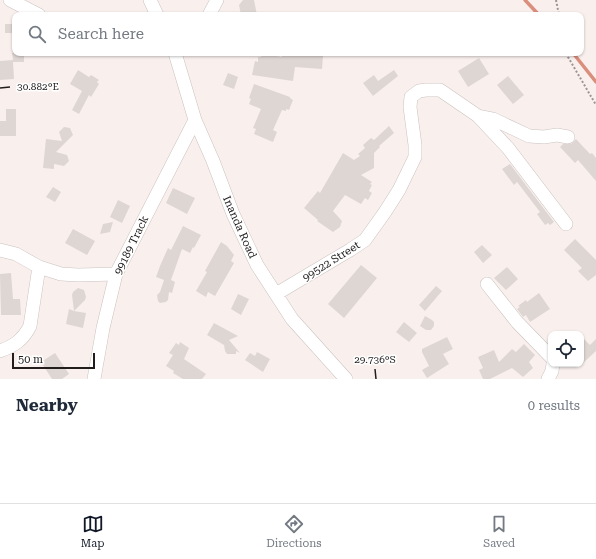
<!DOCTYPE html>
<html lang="en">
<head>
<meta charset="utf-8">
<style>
	body { margin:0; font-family:"Roboto Serif",serif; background:#f6f6f7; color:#1f2937 }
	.controls { position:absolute; right:12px; bottom:12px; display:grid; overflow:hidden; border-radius:8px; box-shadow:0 1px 3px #0004 }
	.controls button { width:36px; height:36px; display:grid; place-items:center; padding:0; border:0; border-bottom:1px solid #e0e1e3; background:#fff; color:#1f2937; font:20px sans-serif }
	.scale { position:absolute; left:12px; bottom:10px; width:83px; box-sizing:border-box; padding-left:4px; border:2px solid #201d1c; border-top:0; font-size:11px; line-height:14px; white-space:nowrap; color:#201d1c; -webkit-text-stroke:3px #fff; paint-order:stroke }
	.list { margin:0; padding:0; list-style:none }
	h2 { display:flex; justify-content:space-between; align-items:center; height:52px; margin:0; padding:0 16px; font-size:17px }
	h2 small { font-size:13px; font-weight:400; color:#747a83 }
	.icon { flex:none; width:22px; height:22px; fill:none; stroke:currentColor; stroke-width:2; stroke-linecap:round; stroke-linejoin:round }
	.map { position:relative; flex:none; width:596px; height:379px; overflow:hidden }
	.search { position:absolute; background:#fff; box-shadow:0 1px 3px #0004; left:12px; right:12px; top:12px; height:44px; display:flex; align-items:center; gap:10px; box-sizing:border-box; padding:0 14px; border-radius:8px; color:#747a83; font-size:15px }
	.sheet { height:124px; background:#fff }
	nav { display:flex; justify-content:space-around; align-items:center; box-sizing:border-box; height:56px; border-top:1px solid #e0e1e3; background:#fff; font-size:11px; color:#747a83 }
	nav a { display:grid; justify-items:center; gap:2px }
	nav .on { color:#111827 }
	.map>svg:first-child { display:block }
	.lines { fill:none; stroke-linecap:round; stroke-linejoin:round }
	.stream { stroke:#da8e7c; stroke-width:3.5 }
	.building { fill:#ded6d3 }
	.minor-casing { stroke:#cac2c0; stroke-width:14 }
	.path { stroke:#9a9493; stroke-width:2; stroke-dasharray:2 2; stroke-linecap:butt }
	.minor { stroke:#fff; stroke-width:13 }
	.ticks { fill:none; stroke:#201d1c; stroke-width:1.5 }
	.labels { text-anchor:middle; stroke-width:3; stroke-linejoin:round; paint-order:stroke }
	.street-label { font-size:11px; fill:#201d1c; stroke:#fff }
	.ticks-label { font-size:10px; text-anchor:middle; fill:#201d1c; stroke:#fff; stroke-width:3; stroke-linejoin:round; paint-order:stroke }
</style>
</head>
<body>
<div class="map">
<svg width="596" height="379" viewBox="0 0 596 379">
	<rect width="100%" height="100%" fill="#f9f0ee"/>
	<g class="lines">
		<path class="stream" d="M525,0L539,15
			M573,53L596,82"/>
	</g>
	<path class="building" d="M243,0H254L257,15H241L239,5Z
		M5,24H15V33H5Z
		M12,53H24V62H13L14,79L0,80V61L13,60Z
		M262,53L282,57V53H321V56H323L322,69L295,67L293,81L252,75L255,61L258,62V57H261Z
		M479,58L489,74L468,87L458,71Z
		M78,70L89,77L91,75L99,80L97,82L99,84L91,97L89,95L79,114L72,110L82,91L70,84Z
		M394,70L398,76L373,96L363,83L374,75L378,81Z
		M228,73L238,77L234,89L223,85Z
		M508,76L524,95L513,104L497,85Z
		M254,84L290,97V98L293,100L289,110L286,109V111L282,110L273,130L277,132L273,142L254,134L256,129L253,128L261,109L249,104L251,99L249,98Z
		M6,109H16V136H0V121H6Z
		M389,126L394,133L379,146L380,147L374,153V168L361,175L372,182L370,184L372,185L369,191L372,193L368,200L365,198L361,204L345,195L333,211L342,221L340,227L333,232L317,221L318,220L304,208L318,191L320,193L343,153L354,160L360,156L358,154L365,148L363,145L371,138L374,140Z
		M64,127L70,128L73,135L56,152L67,155L69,161L64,166L54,164V169L43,168L46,139L62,141L59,132Z
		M576,139L590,154L592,153L596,158V181L578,160L575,163L560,147L563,144H571Z
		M510,164L554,222L550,225L548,223L545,225L537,214L540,212L517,182L514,185L502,169Z
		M53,187L61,192L55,202L46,197Z
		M173,188L195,198L187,214L166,203Z
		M118,200L130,206L122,223L110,217Z
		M113,222L110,232L100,234L103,224Z
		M183,226L201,235L194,248L193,247L190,253L182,249L171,280L175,282L172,293L169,292L168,300L166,302L160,303L158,301L157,295L160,292L164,280L156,277L160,266L168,248L171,250Z
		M73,229L95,241L87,255L65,243Z
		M575,239L596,260V275L588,281L578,271L582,268L564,250Z
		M221,242L227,246L234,255L231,261L234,263L215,296L208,292L206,297L196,291L207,272L205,271Z
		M482,245L492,255L483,263L474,252Z
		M361,265L377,278L344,318L328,304Z
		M507,267L518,279L506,290L494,278Z
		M11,273L13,299H20L21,315H1L0,274Z
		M436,286L442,291L425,311L419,305Z
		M78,288L84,290L86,297L85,300L74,311L86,313L83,328L66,324L69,309L74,311L72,295L73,292Z
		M539,293L550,309L530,322L526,315L523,317L517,309L520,307L518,306L526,300L527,302Z
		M238,294L249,299L241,315L231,309Z
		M425,316L432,320L434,322V326L431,330H426L420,326Z
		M404,322L417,333L409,342L396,332Z
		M214,323L238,336L229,340L240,353L236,351V354H227L225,351L224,345L207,335Z
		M581,336L590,345L596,339V351L581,365Z
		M447,337L453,349L443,354L449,364L427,378L422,370L429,366L422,352V349Z
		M180,342L189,348L184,359L206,374L202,379H183L173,373L174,371L166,366L173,355L169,353L176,343L179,345Z
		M524,344L535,355L529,362L533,368L523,377L512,368L490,379H483L479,370L483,368L478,357L494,350L499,362L512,349L516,352Z
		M257,352L270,359L263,372L245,360L250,353L255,356Z
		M55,353L69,374L62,379H52L41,362Z"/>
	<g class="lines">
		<defs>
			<path id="minor" d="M10,0L39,15
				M150,0L157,15
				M209,15L217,0
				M175,53L195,120L213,161L233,214L257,265L292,319L346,379
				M478,116L508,148L566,224
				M0,250L16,254L39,267L61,274L78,275L116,274
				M487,284L517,322L551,357
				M276,294L350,250L365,240L385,212L399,190L415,157V145L410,107L411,97L419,91L426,90H440L478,116L493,119L529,136L544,137L557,135L568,137
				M0,351C14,346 23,340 30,326L39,267
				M94,379L103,328L116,274L195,120
				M548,379L552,371L553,364"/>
		</defs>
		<use href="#minor" class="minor-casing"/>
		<path class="path" d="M556,0L559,15
			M567,53L568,57L596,105"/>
		<use href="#minor" class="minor"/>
	</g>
	<path class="ticks" d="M0,88L10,87M375,369L376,379"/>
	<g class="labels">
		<g class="street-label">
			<text transform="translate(240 227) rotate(66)" y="4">Inanda Road</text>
			<text transform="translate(131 245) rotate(-64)" y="4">99189 Track</text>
			<text transform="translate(331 261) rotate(-32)" y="4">99522 Street</text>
		</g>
	</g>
	<g class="ticks-label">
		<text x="38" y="90">30.882°E</text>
		<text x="375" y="363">29.736°S</text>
	</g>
</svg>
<div class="controls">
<button><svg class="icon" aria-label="locate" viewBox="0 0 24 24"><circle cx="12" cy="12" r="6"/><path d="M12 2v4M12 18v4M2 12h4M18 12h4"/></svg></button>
</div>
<div class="scale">50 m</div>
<div class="search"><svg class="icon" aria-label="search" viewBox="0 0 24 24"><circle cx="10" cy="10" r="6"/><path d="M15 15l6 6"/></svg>Search here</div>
</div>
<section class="sheet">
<h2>Nearby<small>0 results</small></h2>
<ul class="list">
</ul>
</section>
<nav>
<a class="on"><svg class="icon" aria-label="map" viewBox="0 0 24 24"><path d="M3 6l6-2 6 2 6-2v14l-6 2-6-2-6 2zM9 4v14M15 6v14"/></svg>Map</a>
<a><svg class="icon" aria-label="directions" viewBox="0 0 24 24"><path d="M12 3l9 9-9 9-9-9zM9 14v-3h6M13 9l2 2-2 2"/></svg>Directions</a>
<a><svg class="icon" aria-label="saved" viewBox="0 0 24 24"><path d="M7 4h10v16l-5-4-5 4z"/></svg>Saved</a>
</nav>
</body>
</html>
